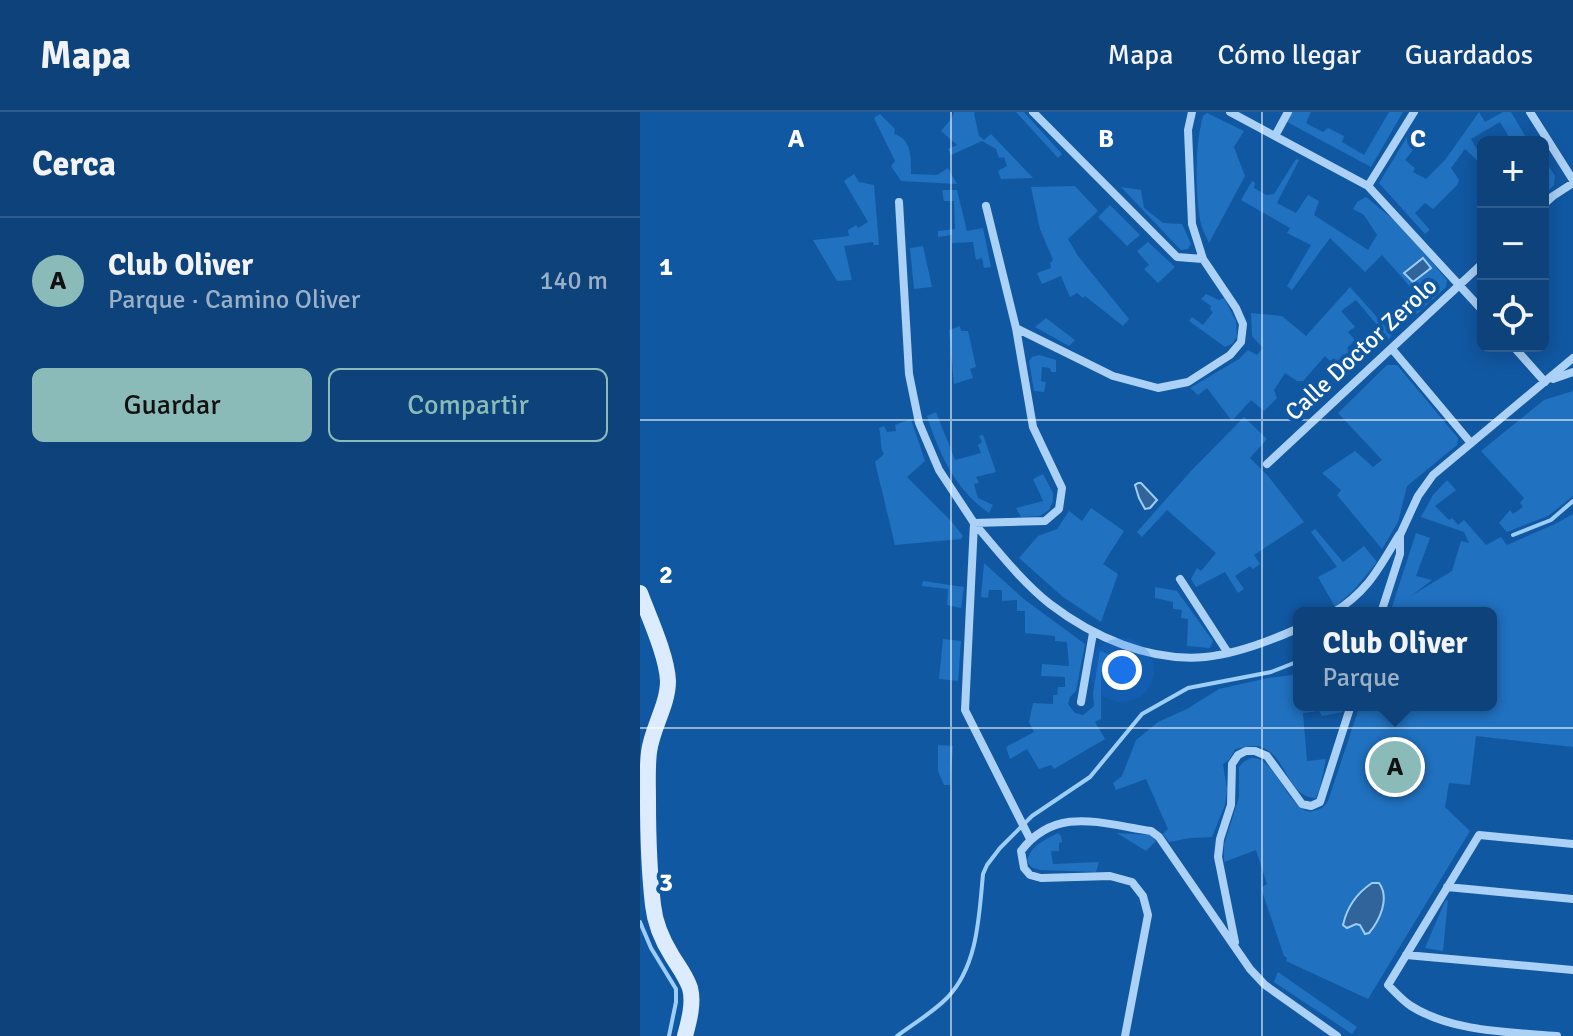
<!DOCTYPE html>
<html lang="es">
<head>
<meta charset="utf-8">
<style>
	body { margin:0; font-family:Signika,sans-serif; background:#16497f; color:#f1f3f6 }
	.controls { position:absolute; right:24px; top:24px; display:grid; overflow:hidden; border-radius:12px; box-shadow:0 4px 20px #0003 }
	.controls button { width:72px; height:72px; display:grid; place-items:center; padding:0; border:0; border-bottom:2px solid #2d5b8b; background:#0d427a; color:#f1f3f6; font:40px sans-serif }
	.you { position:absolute; left:482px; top:558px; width:28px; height:28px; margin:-20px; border:6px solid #fff; border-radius:50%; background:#1a73e8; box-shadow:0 0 0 12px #1a73e833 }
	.badge { display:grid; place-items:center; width:52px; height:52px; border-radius:50%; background:#8bbbb9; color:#111; font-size:26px; font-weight:700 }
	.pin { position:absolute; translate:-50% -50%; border:4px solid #fff; box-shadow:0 2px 8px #0006 }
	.popup { position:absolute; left:653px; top:495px; width:204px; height:104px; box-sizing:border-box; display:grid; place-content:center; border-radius:12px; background:#0d427a; filter:drop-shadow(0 2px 6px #0005); font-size:26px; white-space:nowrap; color:#9ab0c7 }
	.popup b { font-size:30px; color:#f1f3f6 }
	.popup::after { content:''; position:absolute; left:50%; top:100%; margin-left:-16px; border:16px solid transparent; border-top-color:#0d427a }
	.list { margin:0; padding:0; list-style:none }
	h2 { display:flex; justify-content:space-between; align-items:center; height:104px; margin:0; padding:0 32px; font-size:34px }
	h2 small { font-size:26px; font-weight:400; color:#9ab0c7 }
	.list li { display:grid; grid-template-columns:52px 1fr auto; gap:24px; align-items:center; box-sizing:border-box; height:128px; padding:0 32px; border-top:2px solid #2d5b8b }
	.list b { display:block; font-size:30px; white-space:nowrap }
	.list p { margin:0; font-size:26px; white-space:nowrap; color:#9ab0c7 }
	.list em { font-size:26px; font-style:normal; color:#9ab0c7 }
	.actions { display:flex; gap:16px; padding:24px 32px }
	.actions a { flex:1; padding:18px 0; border:2px solid #8bbbb9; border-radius:12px; text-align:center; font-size:28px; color:#8bbbb9 }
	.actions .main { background:#8bbbb9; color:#111 }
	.icon { flex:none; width:44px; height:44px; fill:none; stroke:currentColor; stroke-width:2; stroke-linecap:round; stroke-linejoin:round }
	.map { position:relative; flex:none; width:933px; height:924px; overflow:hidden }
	header { display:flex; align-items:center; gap:48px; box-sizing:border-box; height:112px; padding:0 40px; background:#0d427a; border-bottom:2px solid #2d5b8b }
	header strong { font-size:38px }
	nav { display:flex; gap:44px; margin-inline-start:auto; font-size:28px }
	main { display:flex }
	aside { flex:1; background:#0d427a }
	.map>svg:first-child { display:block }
	.green { fill:#2071c0 }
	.water { fill:#30649a; stroke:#9dcdf9; stroke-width:2 }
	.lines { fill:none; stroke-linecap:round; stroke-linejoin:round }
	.stream { stroke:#9dcdf9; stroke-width:4 }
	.street { stroke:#abd1f6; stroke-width:8 }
	.secondary { stroke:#dcecfe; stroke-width:16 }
	.grid { fill:none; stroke:#fff; stroke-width:2; stroke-opacity:0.55 }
	.labels { text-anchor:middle; stroke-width:8; stroke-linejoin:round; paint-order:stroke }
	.street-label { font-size:24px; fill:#fff; stroke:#1158a3 }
	.grid-label { font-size:26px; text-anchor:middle; font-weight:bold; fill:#fff; stroke:#1158a3; stroke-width:8; stroke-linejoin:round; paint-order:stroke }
</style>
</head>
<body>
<header>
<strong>Mapa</strong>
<nav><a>Mapa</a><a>Cómo llegar</a><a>Guardados</a></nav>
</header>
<main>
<aside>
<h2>Cerca<small></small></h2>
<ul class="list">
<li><span class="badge">A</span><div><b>Club Oliver</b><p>Parque · Camino Oliver</p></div><em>140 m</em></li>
</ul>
<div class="actions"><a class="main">Guardar</a><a>Compartir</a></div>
</aside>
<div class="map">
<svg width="933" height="924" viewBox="0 0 933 924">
	<rect width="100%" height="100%" fill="#1158a3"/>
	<path class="green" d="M314,0H335L334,1L339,24L344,28L351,22L393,66L361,67L358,59L367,54L364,45L359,46L356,37L342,29L311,43L308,37L317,33L301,19L312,6Z
		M376,0H384L422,42L418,46Z
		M652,0H671L666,11L683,20L688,16L704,24L702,30L724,43L749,0H763L731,55L647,10Z
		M839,0L845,10L863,0H871L888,29L891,26L893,30H872L860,10L831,27L843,48V54L825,37L811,56L819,68L817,73L793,97L785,91L775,101L790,118L785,122L739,71L773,15L785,23L765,48L775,56L773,60L786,67L805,48Z
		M567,1L604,19L594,35L605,64L569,131C566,124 561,115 560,107C555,77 555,33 563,4Z
		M240,2L255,17L254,22C272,27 271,46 271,62L297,63L308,56L317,72L261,69L251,54L255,49L234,6Z
		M903,45L915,64L914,73L903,84Z
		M656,47L659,48L637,91L656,101L668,83L679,89L674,103L728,138L737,123L724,103L713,97L717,90L726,85L759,112L807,168L806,175L777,202L772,197L782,188L742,143L725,160L690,126L652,178L647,174L671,133L647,121L650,116L601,88L612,69L615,71L614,76L626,83L634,82Z
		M214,62L219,70L234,73L239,133H234L233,130L204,134L212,168L197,169L173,128L209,124L208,118L216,113L218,116L228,110L204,69Z
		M435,74L458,99L428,127L438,144L489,207L483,214L445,184L443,186L437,181L430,185L421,164L402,172L397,161L411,156L410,151L413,148L400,117L391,75Z
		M481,75L501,78L504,96L523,111L542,112L551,132L548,137L541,138L538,135Z
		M302,78H317L327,119L343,116L351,155L344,156L342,146L336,148L333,130L312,131V123L298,125V119L315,117L314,89H304Z
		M470,93L500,123L487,134L458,105Z
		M508,130L535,155L518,171L504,157L509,153L497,139Z
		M283,134L292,175L274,177L270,136Z
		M710,175L752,222L749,227L716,188L701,199L715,215L708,220L715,228L707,236L711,242L701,255L694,246L690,249L685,244L663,269H657L645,261L634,278L637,286L624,299L611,288L592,309L567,276L558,283L550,276L599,247L608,238L617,243L623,236L612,224L611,201L642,204L666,224Z
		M566,182L579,188L584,186L596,209L597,225L592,232L585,235L549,209L552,205L563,213L573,200L570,197L571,194L561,187Z
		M406,206L435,228L429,234L395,215Z
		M320,214L321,219H328L336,255L330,257L333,266L314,272L309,218Z
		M399,243L416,248V260H411L410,256L402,255L401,269L406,270L404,280L394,279L389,249L392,245Z
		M747,253H757L818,326L817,333L767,374L758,410L742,437L697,383L701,378L682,361L715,339L733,355L742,348L698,301Z
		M933,279V384L908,404L867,420L859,411L870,398L873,402L883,395L880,391L884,386L841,339L904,288Z
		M296,300L315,348L341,341L338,333L342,330L339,324L343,323L356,360L336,365L339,371L334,372L338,386L353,393L349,401C315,378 299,341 287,304Z
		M604,305L627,327L610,346L628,364L664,410L614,443L620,452L613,457L610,454L595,464L604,477L598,481L585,460L556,475L551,467L557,456L561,459L576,441L527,398L502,425L497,420L551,359Z
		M271,307L285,349L267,365L312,410L323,424L321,427L255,433L235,350L244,342C239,334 242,326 239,316L244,314L247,320L256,319L255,313Z
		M403,362L413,381V389L409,398L400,404L381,405L376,396L403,389L393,367Z
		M807,368L816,378L795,394L809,408L812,406L818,413L824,408L846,433L861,425L867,433L915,412L933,402V635L836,624L830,673L809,671L805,695L830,719L728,887L646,849L647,846L644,844L621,776L627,772L616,738L584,750V733L599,685V655C629,618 647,706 673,699C680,698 684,695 688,689L720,593H851V501H750L776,421L790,426L776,464L792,468L771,484L812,459L821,429L829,431L824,420L781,405L793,383Z
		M451,396L484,419L463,452L478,462L461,510L423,485L379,446L398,424L417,417L429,399L442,409Z
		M675,417L703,450L724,434L737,450L714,478L695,495L678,465L697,455L671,420Z
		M344,451L385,488L445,532L436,579L430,585L428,592L435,601L443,603L454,594L453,581L460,539L495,552V560H461V607L455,610L465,627L414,657L411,653L399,657L387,637L370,647L366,635L394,620L389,610L393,591L413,592V583H417L418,575H425V565L401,564L402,552L429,554L427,530L415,529V524L385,521V499H377V488L362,489V478H349L348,486L341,485Z
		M283,469L324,475L321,496L307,493L308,477L282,474Z
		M515,475L537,479L573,529L570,536L547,534L548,507L541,506L542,498L533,497V490L515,486Z
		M303,527L321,529L318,569L299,567Z
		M659,557V593H705L703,600L682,604L679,599L663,601L667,649L686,647L680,676L676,686C647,686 647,643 621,635C614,632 602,636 595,637L589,648L583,652L587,677L585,693L572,725L550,726L529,730L523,722L528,717L506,667L476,678L473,671L482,664L496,628L518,610L547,597L579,577L628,566L653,563Z
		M298,633L313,634L310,673H304L298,659Z
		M418,721L421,724L422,730L419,731V739H411L413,752L459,750L456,760L400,758L391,755L387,749C391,733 405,728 418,721Z
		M477,721L510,723L516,729L506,739Z
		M808,788L803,839L785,836L805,789Z
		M638,860L717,915L712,922L634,870Z"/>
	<path class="water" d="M783,146L791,156L773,170L764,161Z
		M498,371H501L517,388L510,396L505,397L499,386L495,373Z
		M732,771H739C750,786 740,808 729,821L725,822L720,813L716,812L707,816L703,813C707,795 717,781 732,771Z"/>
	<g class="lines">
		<path class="stream" d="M873,423L911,408L933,389
			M0,810L11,836L36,877V890L29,924
			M257,924C273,912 292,901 307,886C338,854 339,804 343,762L347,753L360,736L392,704L450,665L502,602L548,576L631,560L659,549"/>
		<path class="street" d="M393,0L537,145L563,147
			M590,0L728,74L843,199
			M890,0L933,68
			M635,24L648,0
			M728,74L774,0
			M259,90L269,262L279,311L299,358L334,411L405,409L419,397L422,376L393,315L376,216
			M903,93L913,84L933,71
			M346,94L376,216L473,264L518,276L548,270L590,243L601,230L603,212L596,196L563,147L552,112L548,18L552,0
			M873,234L905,270
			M752,237L830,330
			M913,267L933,260
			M627,352L843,151
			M334,411C358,439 382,470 410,492C453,525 510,550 565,545C596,542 630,529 659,516
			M334,411L325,598L390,727
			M540,467L588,541
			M693,501C728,479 738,458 759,423
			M741,501L760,442V423L778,384L793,363L933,246
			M441,590L453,521
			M807,775L933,787
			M595,830L578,745L580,727L591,693L592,652L598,643L606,639H615L627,644L662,692L671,694L680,690L711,593
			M766,843L933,858
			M485,924L508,803L503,784L492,770L470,764L401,766L390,763L384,756L381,739C416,693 462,712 511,719L519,725L610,857L625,873L697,924
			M917,924C869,920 812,920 771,894C763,889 755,880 748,873L839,723L933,732"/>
		<path class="secondary" d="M0,481C9,505 27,544 28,569C28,593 12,616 9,640C7,656 8,672 8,689C8,723 9,758 13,793C15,812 22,828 32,844C38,854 46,864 50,876C54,891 49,909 45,924"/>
	</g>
	<path class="grid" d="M311,0V924M622,0V924M0,308H933M0,616H933"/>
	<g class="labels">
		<g class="street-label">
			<text transform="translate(721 237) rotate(-43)" y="8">Calle Doctor Zerolo</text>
		</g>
	</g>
	<g class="grid-label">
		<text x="156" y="35">A</text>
		<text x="466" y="35">B</text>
		<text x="778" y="35">C</text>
		<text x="26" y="163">1</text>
		<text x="26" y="471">2</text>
		<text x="26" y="779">3</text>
	</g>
</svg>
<div class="controls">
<button>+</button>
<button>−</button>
<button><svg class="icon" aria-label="locate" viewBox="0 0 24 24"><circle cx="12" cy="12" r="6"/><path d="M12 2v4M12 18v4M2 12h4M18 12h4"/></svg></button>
</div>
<div class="you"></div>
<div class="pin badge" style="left:755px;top:655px">A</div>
<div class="popup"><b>Club Oliver</b>Parque</div>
</div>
</main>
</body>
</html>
